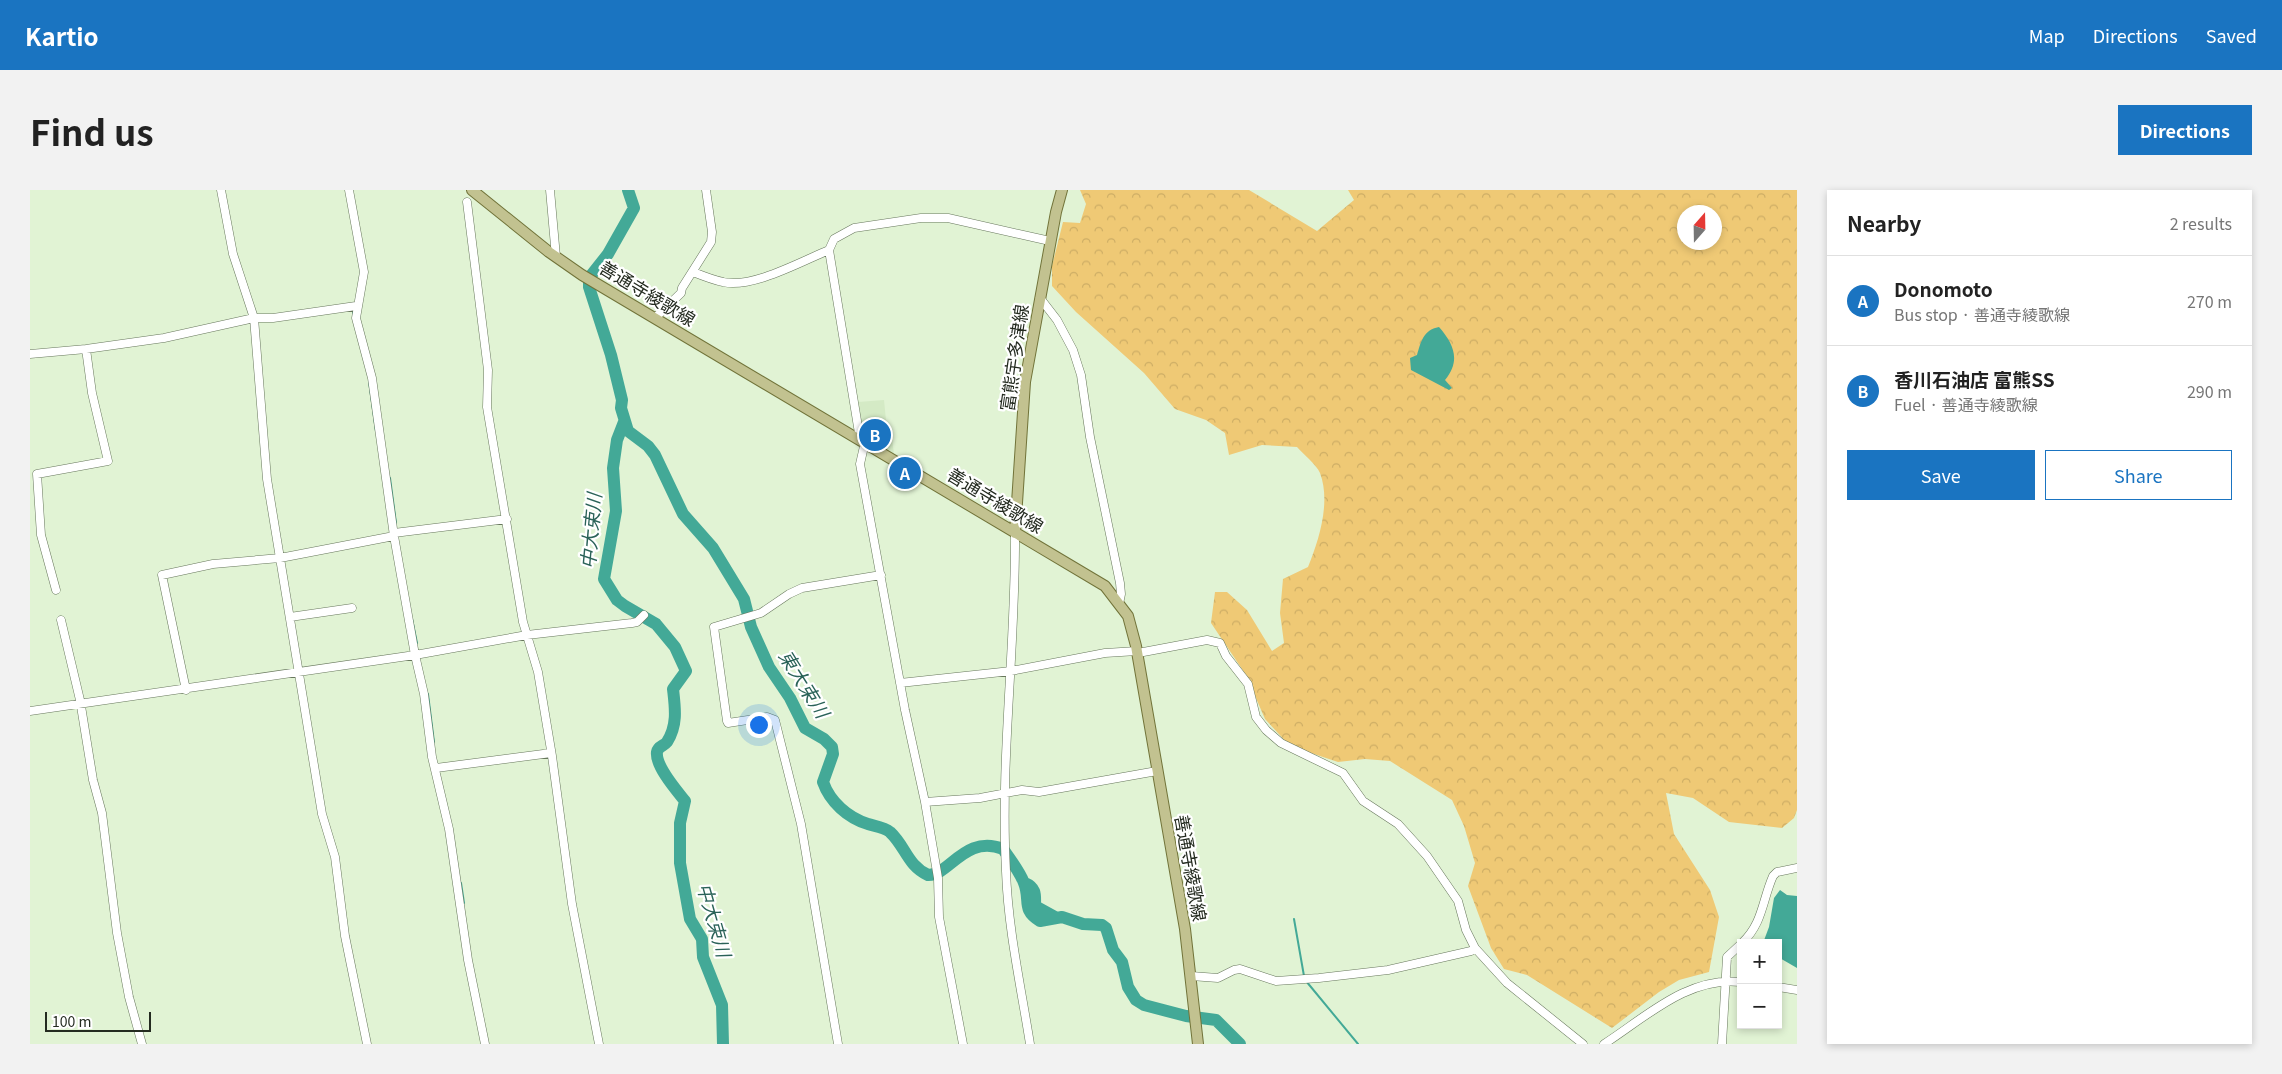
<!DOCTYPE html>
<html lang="en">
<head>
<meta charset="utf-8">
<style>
	body { margin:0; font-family:Georgia,"Noto Sans JP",serif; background:#f2f2f2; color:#222 }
	.controls { position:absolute; right:15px; bottom:15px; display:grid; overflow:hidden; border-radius:0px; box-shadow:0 2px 8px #0003 }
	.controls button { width:45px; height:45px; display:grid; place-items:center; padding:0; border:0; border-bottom:1px solid #e0e0e0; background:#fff; color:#222; font:25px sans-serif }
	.compass { position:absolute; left:1647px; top:15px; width:45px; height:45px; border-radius:50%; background:#fff; box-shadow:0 2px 8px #0003; rotate:20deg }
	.scale { position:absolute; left:15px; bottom:12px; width:106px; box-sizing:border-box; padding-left:5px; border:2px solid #242b20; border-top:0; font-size:14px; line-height:18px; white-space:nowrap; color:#242b20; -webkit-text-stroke:4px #fff; paint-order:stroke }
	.you { position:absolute; left:728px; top:534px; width:18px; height:18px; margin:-12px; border:4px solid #fff; border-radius:50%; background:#1a73e8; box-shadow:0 0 0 8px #1a73e833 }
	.badge { display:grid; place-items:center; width:32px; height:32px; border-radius:50%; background:#1a74c1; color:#fff; font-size:16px; font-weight:700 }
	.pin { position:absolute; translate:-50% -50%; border:2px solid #fff; box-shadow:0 1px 5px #0006 }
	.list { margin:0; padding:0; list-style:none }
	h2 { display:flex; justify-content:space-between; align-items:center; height:65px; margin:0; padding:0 20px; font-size:21px }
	h2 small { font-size:16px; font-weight:400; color:#767676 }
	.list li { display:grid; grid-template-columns:32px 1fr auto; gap:15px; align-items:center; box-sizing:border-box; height:90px; padding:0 20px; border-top:1px solid #e0e0e0 }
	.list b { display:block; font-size:19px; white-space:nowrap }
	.list p { margin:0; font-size:16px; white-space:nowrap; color:#767676 }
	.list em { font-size:16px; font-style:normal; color:#767676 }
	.actions { display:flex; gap:10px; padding:15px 20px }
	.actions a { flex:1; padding:11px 0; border:1px solid #1a74c1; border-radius:0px; text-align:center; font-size:18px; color:#1a74c1 }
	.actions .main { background:#1a74c1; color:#fff }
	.map { position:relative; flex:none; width:1767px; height:854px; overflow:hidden; border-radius:0px }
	header { display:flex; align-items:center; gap:30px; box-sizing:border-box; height:70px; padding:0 25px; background:#1a74c1; color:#fff }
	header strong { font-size:24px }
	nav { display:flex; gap:28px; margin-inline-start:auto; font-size:18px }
	.intro { display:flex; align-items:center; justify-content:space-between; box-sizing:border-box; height:120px; padding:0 30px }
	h1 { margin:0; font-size:35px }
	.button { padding:12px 22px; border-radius:0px; background:#1a74c1; color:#fff; font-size:18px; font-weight:700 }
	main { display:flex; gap:30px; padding:0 30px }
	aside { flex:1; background:#fff; border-radius:0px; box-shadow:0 2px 8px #0003 }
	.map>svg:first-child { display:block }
	.built { fill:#d4eac5 }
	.forest { fill:url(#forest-crowns); fill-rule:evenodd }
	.water { fill:#43a997 }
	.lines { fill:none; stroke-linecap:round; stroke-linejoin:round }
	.stream { stroke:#43a997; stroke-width:2 }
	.river { stroke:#43a997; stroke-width:12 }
	.minor-casing { stroke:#67775c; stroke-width:9 }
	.major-casing { stroke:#717339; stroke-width:12 }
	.minor { stroke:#fff; stroke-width:8 }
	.major { stroke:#c2c290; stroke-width:10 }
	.labels { text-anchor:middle; stroke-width:4.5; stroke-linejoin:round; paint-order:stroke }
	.street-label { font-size:18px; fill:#242b20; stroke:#fff }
	.water-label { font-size:19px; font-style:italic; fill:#2a6258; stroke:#fff }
</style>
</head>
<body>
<header>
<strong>Kartio</strong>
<nav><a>Map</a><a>Directions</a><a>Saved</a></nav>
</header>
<div class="intro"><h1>Find us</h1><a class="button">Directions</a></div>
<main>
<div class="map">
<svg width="1767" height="854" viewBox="0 0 1767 854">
	<defs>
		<pattern id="forest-crowns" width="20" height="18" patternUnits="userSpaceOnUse" patternTransform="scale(1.25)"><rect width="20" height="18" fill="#efc975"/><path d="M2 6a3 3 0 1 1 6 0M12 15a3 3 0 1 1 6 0" fill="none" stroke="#cdad65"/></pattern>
	</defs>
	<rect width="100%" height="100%" fill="#e1f3d4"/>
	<path class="built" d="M854,210L857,240H861L864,264L833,246L828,212Z"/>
	<path class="forest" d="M1050,0H1219L1287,41L1324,10L1318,0H1767V620L1764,628L1752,638L1699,632L1663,608L1636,603L1644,644L1680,700L1689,727L1679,782L1649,790L1629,802L1582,838L1497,785L1474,779L1461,758L1438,696L1445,673L1434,636L1422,610L1360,571L1335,569L1308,572L1260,556L1235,529L1216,485L1181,433L1185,402H1197L1217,420L1242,461L1254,453L1250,423L1253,389L1278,377C1289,350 1301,312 1290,283C1286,274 1273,264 1267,257L1232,255L1199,265L1195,243L1176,230L1145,219L1114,183L1046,122L1022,96V76L1033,32L1050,33L1056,14ZM1654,22H1684V52H1654Z"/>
	<path class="water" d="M1409,137C1424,154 1431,171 1415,190L1422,198L1419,200L1381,180L1380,168L1387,165C1391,152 1393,140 1409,137Z
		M1750,700L1757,705L1767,706V778L1748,767V753H1733L1739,737L1744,708Z"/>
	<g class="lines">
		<path class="stream" d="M323,118V128
			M339,191L346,241
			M360,288L366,333
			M382,429L387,453
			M398,504L404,552
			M431,693L434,713
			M1264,729L1274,786
			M1276,791L1328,854"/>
		<path class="river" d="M598,0L604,18L578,64L559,88V97L581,165L592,210L591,218L598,241L618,256L625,265L653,324L683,358L714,409L721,437L739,477L760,508L775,538L794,549L802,557L803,564L793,592C800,612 818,628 838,634C844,636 854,637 860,642C876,657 877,675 898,685C919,686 935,644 973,659C980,669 990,682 994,693C1001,710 991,720 1010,731L1032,727L1053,734L1072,735L1076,738L1083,760L1092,772L1098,797L1106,810L1114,815L1156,826L1186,830L1210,854
			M594,232L587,250L583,278L586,321L574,389L587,410L595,416L626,434L645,457L656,481L643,499C645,517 648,535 637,552C634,556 628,556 627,562C625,576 647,601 655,611L650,633V673L660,729L672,749L673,767L692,815L693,854
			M995,693C1007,698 1005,706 1005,716L1025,727"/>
		<defs>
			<path id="minor" d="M191,0L203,64L224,128L237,289L292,624L305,667L315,746L337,854
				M319,0L334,82L326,128L342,188L364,346L385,465L497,445L602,433L607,432L614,425
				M520,0L526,67
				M437,12L458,180L457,217L493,432L508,482L522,566L542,714L569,854
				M663,82C673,86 683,90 693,92C722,99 772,71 799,60
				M1010,108L1027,130L1043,160L1051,185L1060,247L1090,393L1091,404L1089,414
				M625,128L651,103L652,98L681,52L682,42L676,0
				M0,164L56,159L134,148L224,128H243L326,116
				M830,249L799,60L804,49L824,38L891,28H918L1020,51
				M835,252L830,274L875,520L895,612L908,688L909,727L933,854
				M364,343L477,329
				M985,343C986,455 970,568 976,681C978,739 991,797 1000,854
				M26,400L11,345L7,284L78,271L62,203L56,159
				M260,427L322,418
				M31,430L50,510L63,590L72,623L87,743L99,807L112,854
				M1108,463L1177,450L1190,453L1196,466L1218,494L1226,527L1236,540L1251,553L1313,583L1333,611L1368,634L1397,666L1428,711L1436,740L1445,758L1477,793L1553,854
				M870,493L981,481L1075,463L1107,461
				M156,500L132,385L183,374L250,368L364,346
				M0,521L385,465L394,504L402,567L419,639L438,770L455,854
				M406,578L521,563
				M895,612L950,608L992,600L1009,602L1127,581
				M1712,753C1733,733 1732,711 1743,686L1747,682L1767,678
				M1161,786L1188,788L1204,780L1210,779L1246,791L1289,788L1358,780L1441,761L1445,758
				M1748,797L1767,800
				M808,854L771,634L745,530L737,527L698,533L697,531L684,437L731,423L759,404L772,398L851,385
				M1574,854C1616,827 1658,786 1711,792
				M1692,854L1697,767L1711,754"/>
			<path id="major" d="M442,0L519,62L552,85L1075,396L1098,426L1106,456L1155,739L1168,854
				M985,343L995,192L1026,22L1032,0"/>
		</defs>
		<use href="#minor" class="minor-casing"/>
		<use href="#major" class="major-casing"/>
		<use href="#minor" class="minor"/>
		<use href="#major" class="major"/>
	</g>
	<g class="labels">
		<g class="street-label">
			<text transform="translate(617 104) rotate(31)" y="6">善通寺綾歌線</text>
			<text transform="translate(985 168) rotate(-82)" y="6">富熊宇多津線</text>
			<text transform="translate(965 311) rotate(31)" y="6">善通寺綾歌線</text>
			<text transform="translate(1160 678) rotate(80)" y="6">善通寺綾歌線</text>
		</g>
		<g class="water-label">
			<text transform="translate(561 341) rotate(-85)" y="7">中大束川</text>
			<text transform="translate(774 494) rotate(58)" y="7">東大束川</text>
			<text transform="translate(684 730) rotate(74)" y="7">中大束川</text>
		</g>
	</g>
</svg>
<div class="controls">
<button>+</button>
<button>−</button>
</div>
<svg class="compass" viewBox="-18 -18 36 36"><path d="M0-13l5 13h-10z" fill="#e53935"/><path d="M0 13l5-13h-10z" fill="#767676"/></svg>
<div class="scale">100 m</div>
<div class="you"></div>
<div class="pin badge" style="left:875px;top:283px">A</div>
<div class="pin badge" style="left:845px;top:245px">B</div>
</div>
<aside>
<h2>Nearby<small>2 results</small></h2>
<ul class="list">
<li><span class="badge">A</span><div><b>Donomoto</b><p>Bus stop · 善通寺綾歌線</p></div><em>270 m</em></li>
<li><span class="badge">B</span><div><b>香川石油店 富熊SS</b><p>Fuel · 善通寺綾歌線</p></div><em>290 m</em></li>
</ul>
<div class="actions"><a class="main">Save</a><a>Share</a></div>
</aside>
</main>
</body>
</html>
